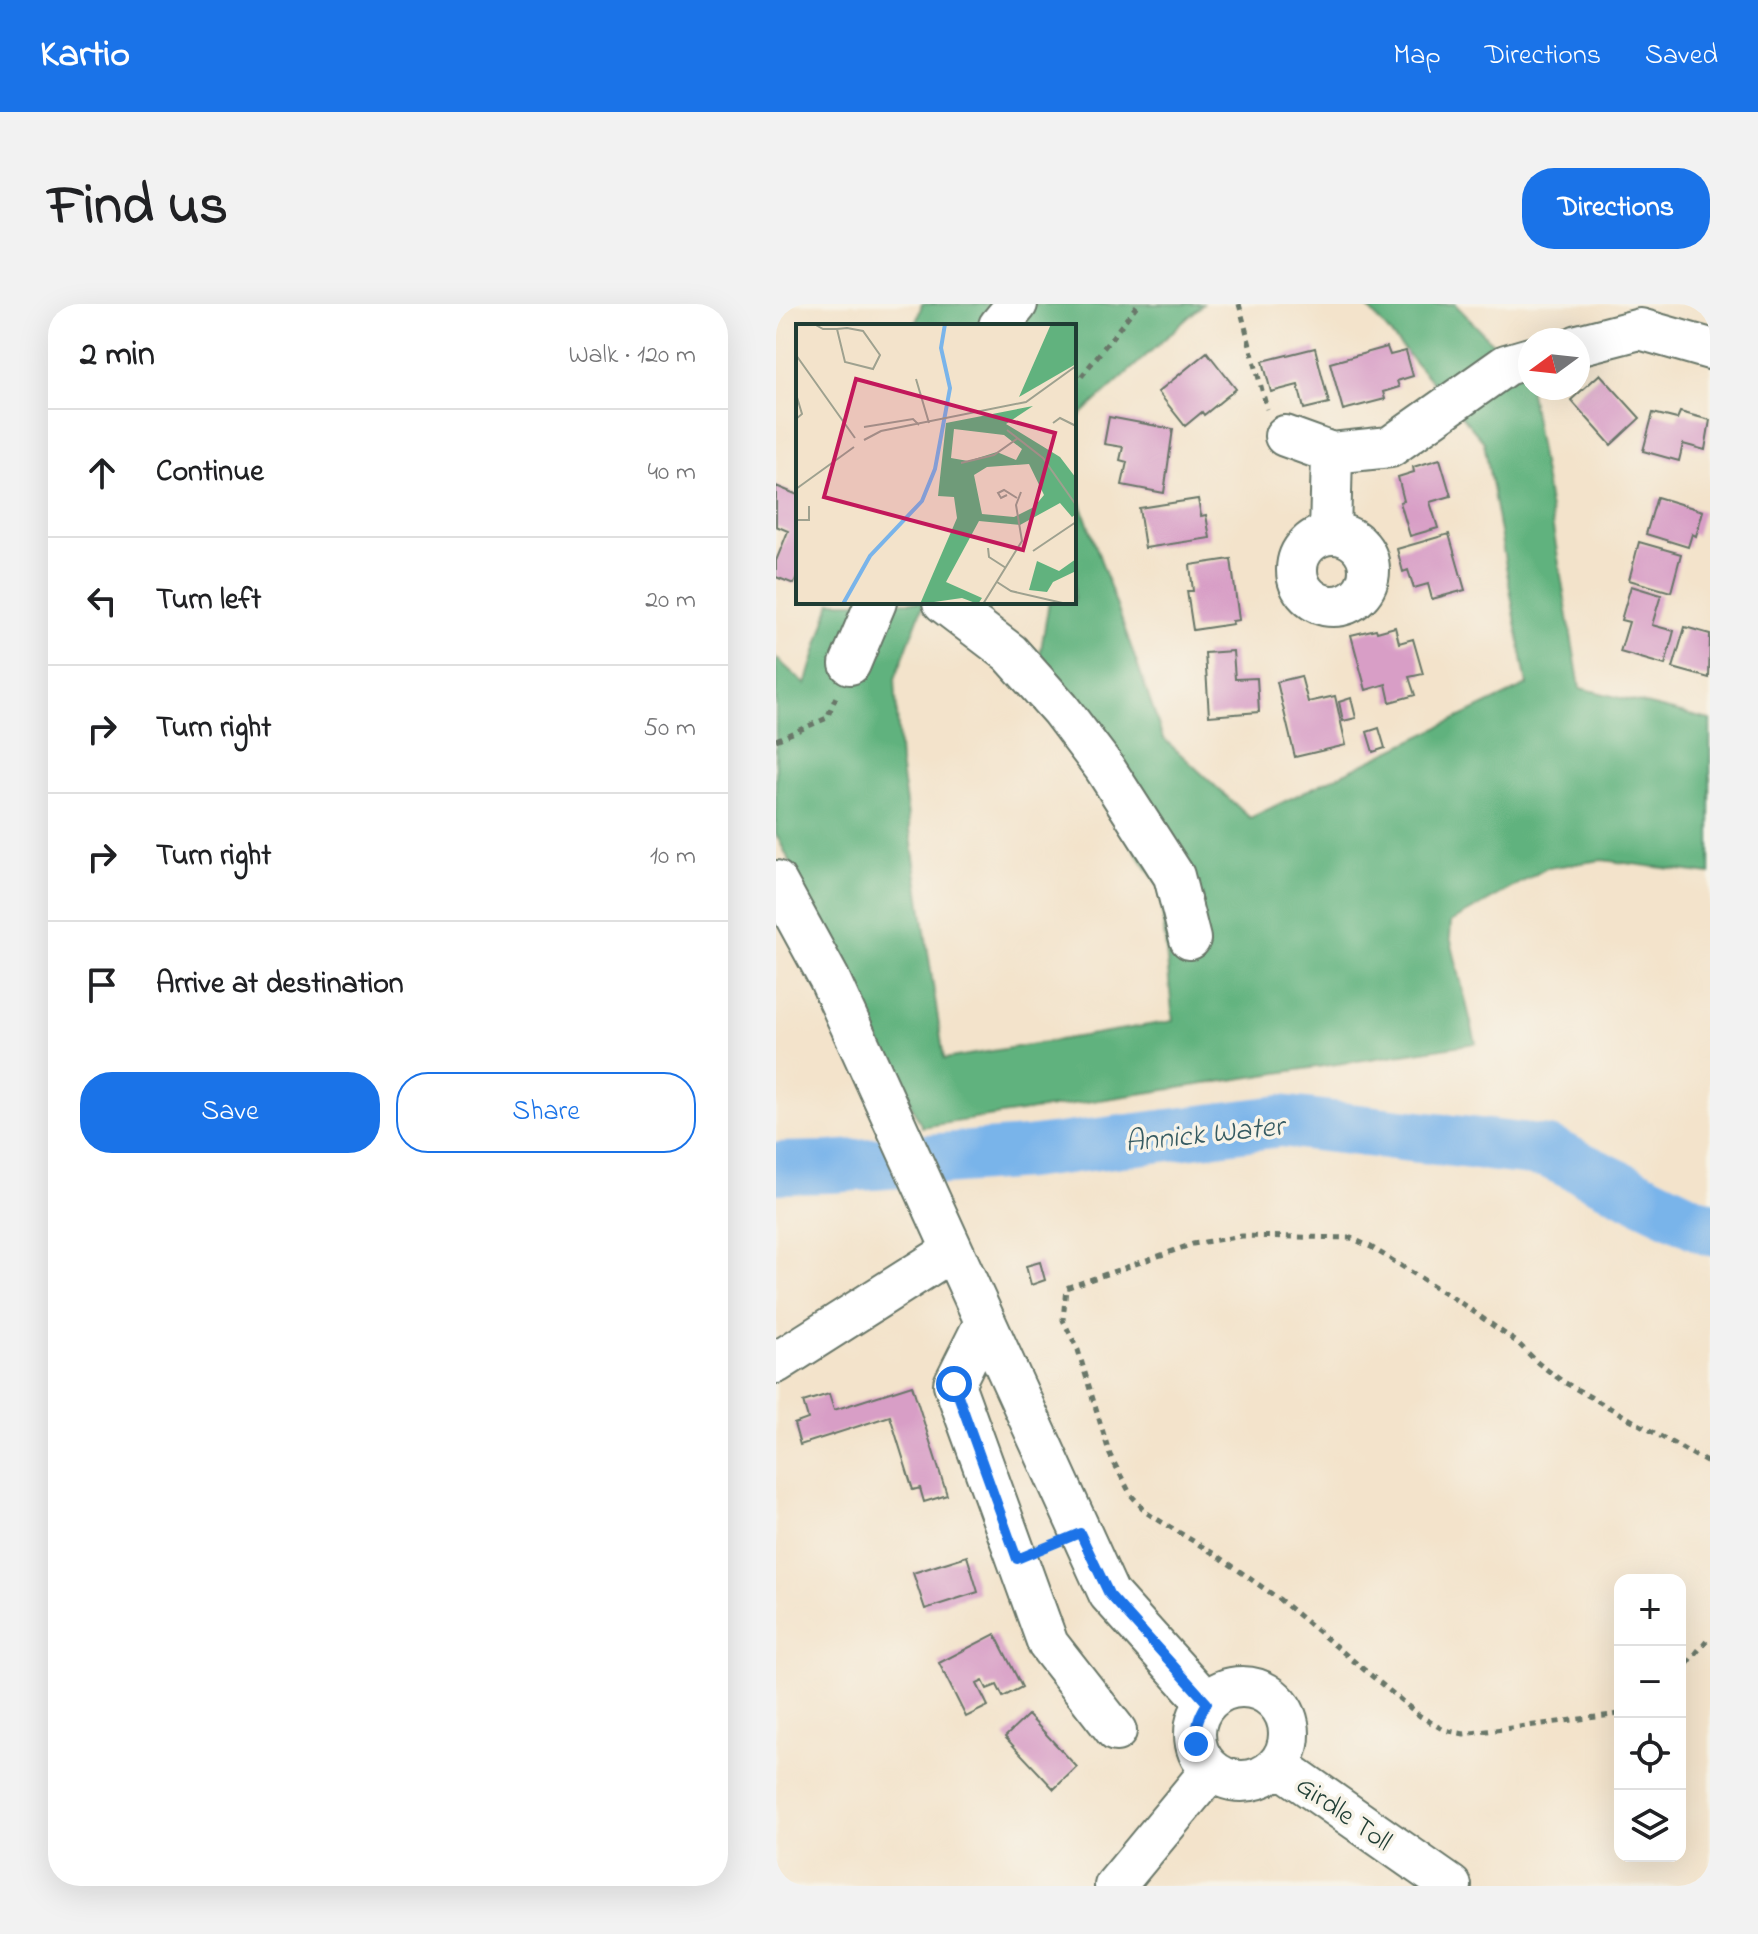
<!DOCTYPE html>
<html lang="en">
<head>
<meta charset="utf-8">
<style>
	body { margin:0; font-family:"Indie Flower",sans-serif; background:#f2f2f2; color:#202124 }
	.controls { position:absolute; right:24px; bottom:24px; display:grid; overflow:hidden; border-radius:16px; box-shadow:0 8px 32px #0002 }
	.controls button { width:72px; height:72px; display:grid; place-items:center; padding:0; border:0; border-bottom:2px solid #e0e0e0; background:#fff; color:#202124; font:40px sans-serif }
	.compass { position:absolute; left:742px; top:24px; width:72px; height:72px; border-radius:50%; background:#fff; box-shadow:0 8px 32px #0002; rotate:255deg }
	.stop { position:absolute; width:24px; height:24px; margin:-18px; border:6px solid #1a73e8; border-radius:50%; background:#fff }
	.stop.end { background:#1a73e8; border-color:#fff; box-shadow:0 2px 8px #0008 }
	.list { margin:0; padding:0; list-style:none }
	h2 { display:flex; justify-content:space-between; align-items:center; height:104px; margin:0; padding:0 32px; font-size:34px }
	h2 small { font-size:26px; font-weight:400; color:#757577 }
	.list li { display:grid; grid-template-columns:52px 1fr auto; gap:24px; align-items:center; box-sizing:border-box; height:128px; padding:0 32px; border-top:2px solid #e0e0e0 }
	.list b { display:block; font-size:30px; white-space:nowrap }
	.list em { font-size:26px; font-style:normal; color:#757577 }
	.actions { display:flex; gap:16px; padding:24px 32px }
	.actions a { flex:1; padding:18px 0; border:2px solid #1a73e8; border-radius:32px; text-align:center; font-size:28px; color:#1a73e8 }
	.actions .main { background:#1a73e8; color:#fff }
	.icon { flex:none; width:44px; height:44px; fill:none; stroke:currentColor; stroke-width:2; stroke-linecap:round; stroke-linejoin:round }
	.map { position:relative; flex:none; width:934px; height:1582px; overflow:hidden; border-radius:32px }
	header { display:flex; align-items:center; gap:48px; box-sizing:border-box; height:112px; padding:0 40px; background:#1a73e8; color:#fff }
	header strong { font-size:38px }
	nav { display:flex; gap:44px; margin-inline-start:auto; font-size:28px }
	.intro { display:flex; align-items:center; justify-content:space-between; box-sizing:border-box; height:192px; padding:0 48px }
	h1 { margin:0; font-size:56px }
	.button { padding:20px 36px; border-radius:32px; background:#1a73e8; color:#fff; font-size:28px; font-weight:700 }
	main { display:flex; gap:48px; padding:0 48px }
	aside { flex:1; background:#fff; border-radius:32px; box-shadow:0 8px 32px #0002 }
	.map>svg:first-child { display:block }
	.forest { fill:#61b27e; stroke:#407859; stroke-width:2 }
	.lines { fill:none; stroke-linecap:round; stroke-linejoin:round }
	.river { stroke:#79b4ea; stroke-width:52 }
	.building { fill:#d89ec6 }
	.minor-casing { stroke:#697769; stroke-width:44 }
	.path { stroke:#697769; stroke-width:5; stroke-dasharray:6 6; stroke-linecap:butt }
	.minor { stroke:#fff; stroke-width:40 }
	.route { stroke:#1a73e8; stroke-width:10 }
	.labels { text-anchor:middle; stroke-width:7; stroke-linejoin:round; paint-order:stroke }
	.street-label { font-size:28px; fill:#1f3d34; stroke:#f7f3e8 }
	.water-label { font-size:30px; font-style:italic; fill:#365b62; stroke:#f7f3e8 }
	.inset-river { fill:none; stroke:#79b4ea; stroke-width:4 }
	.inset-road { fill:none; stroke:#9ea18f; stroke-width:2 }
	.view { fill:#c2185b; fill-opacity:0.15; stroke:#c2185b; stroke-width:4 }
	.inset-edge { fill:none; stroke:#1f3d34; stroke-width:4 }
</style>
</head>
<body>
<header>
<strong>Kartio</strong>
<nav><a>Map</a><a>Directions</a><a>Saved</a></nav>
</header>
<div class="intro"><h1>Find us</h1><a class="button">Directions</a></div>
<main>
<aside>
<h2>2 min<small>Walk · 120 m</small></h2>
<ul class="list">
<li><svg class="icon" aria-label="ahead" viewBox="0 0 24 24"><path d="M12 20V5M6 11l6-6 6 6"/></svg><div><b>Continue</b></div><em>40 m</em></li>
<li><svg class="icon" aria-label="left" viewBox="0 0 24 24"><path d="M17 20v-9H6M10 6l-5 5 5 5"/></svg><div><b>Turn left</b></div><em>20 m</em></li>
<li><svg class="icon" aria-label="right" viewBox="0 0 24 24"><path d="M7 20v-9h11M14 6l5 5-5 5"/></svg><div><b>Turn right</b></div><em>50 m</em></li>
<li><svg class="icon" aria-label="right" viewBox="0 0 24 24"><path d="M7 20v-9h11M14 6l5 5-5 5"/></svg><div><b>Turn right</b></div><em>10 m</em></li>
<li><svg class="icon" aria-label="arrive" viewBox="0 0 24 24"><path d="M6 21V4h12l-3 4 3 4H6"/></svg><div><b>Arrive at destination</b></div></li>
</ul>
<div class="actions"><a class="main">Save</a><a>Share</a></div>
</aside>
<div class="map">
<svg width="934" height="1582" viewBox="0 0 934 1582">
	<rect width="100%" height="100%" fill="#f7f3e8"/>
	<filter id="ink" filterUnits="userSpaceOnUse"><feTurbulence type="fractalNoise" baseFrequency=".0125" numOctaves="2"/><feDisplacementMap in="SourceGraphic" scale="16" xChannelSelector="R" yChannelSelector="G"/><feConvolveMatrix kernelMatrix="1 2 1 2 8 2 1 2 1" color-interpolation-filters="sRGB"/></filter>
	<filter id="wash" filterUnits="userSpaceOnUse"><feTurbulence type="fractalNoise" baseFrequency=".006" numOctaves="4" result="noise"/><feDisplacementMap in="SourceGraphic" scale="32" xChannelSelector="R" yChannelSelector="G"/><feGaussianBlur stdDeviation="1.8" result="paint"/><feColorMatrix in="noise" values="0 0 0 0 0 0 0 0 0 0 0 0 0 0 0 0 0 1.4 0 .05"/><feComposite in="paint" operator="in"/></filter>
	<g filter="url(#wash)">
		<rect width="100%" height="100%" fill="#f3e3cb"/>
		<path class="forest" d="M146,0H427L298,117V22H139Z
			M583,0H679L752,76L804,384L934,416V570L826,556L771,564L675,618L674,633L700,739L146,823L0,530V354L30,381L55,298H148L119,375L124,459L168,755L397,717L384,584L257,393L273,298H298V180L387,434L474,514L751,381L708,138L592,4Z"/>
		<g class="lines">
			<path class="river" d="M0,864L54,863L251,849L504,817L772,848L934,926"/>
		</g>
		<g id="blocks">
			<path class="building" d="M611,43L614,51L630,47L637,72L621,77L623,83L607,88L609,95L567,106L554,59Z
				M539,44L553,99L528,105L522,81L495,88L487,57Z
				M431,48L460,85L428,111L426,108L409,122L382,88Z
				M824,70L864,114L835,141L795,96Z
				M904,108L934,116L929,146L907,140L903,157L867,147L877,109L901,115Z
				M333,113L397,125L388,189L346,181L351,158L344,156L347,143L328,140Z
				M664,155L675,192L654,198L662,224L634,232L624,198L628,197L622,173L638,168L637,163Z
				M0,182L22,191V271L18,280L0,273V257L12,227L0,222Z
				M881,193L927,207L920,232L916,230L912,243L870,230Z
				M422,195L425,212L430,211L434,234L369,244L363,204Z
				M673,230L689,286L656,295L652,280L638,284L632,266L627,268L621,245Z
				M863,238L905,250L895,288L853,276Z
				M455,255L463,316L456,317L457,320L417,326L411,287H417L414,261Z
				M855,282L885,291L876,321L898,327L889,361L844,348L853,318L845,316Z
				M619,323L623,339L637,335L647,370L633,373L639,391L614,398L610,380L590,386L575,331L600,325L601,328Z
				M909,323L934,330L933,374L897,364Z
				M457,347L459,375L481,374L483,408L433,412L429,349Z
				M525,372L532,398L559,392L570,441L519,453L501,378Z
				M575,394L580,414L567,417L563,398Z
				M603,424L609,444L597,448L591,428Z
				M264,958L269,976L255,981L250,962Z
				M136,1081L171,1191L148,1198L144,1184L137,1186L114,1112L24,1141L18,1120L32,1115L27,1098L53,1090L58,1106Z
				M191,1252L202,1288L149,1305L137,1269Z
				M219,1330L246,1383L227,1393L221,1381L211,1385L207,1377L201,1380L212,1402L190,1413L163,1359Z
				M252,1411L301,1463L278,1485L229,1433Z"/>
		</g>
	</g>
	<g filter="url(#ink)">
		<use href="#blocks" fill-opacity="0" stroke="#697769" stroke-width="2"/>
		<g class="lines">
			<defs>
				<path id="minor" d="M223,22L241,0
					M802,41L864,25L934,45
					M509,132L556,149L614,143L730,61L754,54
					M554,230L556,149
					M521 266a36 36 0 1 1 72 0a36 36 0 1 1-72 0Z
					M167,298L234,349L284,405L328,463L398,572L414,635
					M74,360L100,298
					M0,577L53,674L333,1290L431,1399
					M208,1020L178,1080L272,1340L340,1427
					M0,1059L176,947
					M419 1430a47 47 0 1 1 94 0a47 47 0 1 1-94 0Z
					M502,1461L675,1582
					M339,1582L435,1466"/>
			</defs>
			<use href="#minor" class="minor-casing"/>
			<path class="path" d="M463,0L491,105
				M298,82L362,0
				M0,436L51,414L62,388
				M904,1369L934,1332
				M844,1410L688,1430L668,1426L644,1412L503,1295L445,1254L371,1209L355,1191L334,1151L302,1046L287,1016L290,984L417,940L466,932L575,934L595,943L685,999L742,1039L762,1059L786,1077L934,1160"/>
			<use href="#minor" class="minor"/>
		</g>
	</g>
	<g class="lines" filter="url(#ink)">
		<path class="route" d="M178,1080L241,1255L304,1229L333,1290L431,1399C422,1413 419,1424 420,1440"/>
	</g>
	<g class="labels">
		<g class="street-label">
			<text transform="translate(569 1508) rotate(35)" y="10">Girdle Toll</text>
		</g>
		<g class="water-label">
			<text transform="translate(428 829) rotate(-6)" y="10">Annick Water</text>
		</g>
	</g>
	<g transform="translate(20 20)">
		<rect width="280" height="280" fill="#f3e3cb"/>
		<path d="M255,0H280V40L223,73ZM237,82L210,100L264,133L280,154V190L276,193L264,179L224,201L183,197L150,258L186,274L182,280L166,274L124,280L161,194L158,173L142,172L150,99ZM158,105L208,111L226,125L220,136L201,128L172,137L155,134ZM233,140L248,171L238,183L218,193L186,190L178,151L191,143ZM280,235V247L257,258L251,268L233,266L241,237L263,247Z" fill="#61b27e" fill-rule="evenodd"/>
		<path class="inset-river" d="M47,280L74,232L126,177L139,145L154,64L145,24L149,0"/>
		<path class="inset-road" d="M18,0L27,5H41L51,4L67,7L84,31L77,45L49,38L41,5M0,31L59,114M120,55L133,99M0,70L6,90L0,95M257,99L264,94L280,102M68,103L117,95L123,101M211,106L247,134L280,181M68,116L85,107L230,78L280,42M165,139L198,131L222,114M0,165L58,123M211,171L205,174L202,169L208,166L221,174M0,196H13V182M192,224L193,233L210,244M237,227L280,198M201,258L215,267L271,280M187,280L226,217L220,181L225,168"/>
		<path class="view" d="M60,55L259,109L227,226L28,173Z"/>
		<rect width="280" height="280" class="inset-edge"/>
	</g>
</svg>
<div class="controls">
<button>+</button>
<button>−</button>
<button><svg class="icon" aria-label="locate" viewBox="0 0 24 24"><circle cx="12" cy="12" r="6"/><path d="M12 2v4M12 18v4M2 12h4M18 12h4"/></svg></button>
<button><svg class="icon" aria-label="layers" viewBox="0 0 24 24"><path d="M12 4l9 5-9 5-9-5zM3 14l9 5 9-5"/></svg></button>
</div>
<svg class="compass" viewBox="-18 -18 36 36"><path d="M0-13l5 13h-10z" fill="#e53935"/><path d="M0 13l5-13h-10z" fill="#757577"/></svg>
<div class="stop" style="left:178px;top:1080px"></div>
<div class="stop end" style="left:420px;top:1440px"></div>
</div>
</main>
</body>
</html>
